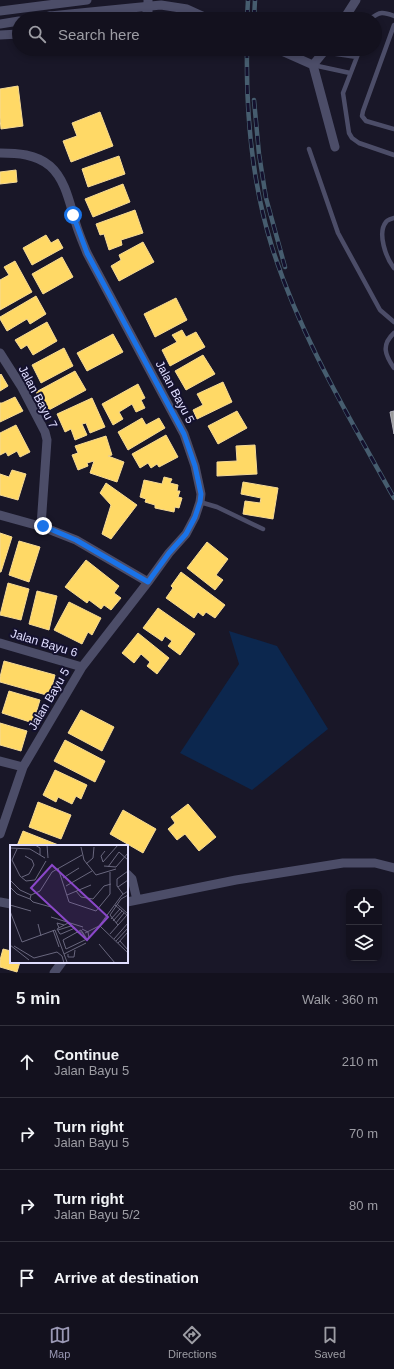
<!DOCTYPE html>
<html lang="en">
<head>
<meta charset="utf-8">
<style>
	body { margin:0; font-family:Arial,sans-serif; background:#1c1a27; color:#f1f3f6 }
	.controls { position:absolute; right:12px; bottom:12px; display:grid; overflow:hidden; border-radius:8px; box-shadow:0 2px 6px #0003 }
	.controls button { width:36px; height:36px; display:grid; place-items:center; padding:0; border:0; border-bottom:1px solid #32313c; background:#13111e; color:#f1f3f6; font:20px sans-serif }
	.stop { position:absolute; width:12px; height:12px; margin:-9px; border:3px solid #1a73e8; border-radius:50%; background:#fff }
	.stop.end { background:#1a73e8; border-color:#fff; box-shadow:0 1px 4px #0008 }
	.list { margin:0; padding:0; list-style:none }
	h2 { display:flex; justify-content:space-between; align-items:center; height:52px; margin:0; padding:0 16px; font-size:17px }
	h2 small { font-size:13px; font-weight:400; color:#9d9da4 }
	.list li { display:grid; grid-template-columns:26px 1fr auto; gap:12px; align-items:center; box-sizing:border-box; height:72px; padding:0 16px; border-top:1px solid #32313c }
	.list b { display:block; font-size:15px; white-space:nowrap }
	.list p { margin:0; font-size:13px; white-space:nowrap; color:#9d9da4 }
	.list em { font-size:13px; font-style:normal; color:#9d9da4 }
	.icon { flex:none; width:22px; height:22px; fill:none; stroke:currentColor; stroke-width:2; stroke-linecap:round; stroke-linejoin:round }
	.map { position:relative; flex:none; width:394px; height:973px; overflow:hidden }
	.search { position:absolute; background:#13111e; box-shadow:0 2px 6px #0003; left:12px; right:12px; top:12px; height:44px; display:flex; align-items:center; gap:10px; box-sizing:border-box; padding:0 14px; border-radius:22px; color:#9d9da4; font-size:15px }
	.sheet { height:340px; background:#13111e }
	nav { display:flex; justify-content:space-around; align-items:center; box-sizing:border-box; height:56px; border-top:1px solid #32313c; background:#13111e; font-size:11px; color:#9d9da4 }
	nav a { display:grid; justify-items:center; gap:2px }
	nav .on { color:#9a98b4 }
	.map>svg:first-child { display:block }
	.water { fill:#0c274e }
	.homes { fill:#ffd966; stroke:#f6da94 }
	.industry { fill:#999; stroke:#aeaeb8 }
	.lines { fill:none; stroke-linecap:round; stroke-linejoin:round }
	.service { stroke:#4c4d68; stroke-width:4.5 }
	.minor { stroke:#4c4d68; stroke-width:9 }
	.rail-casing { stroke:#465d6f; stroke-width:4.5 }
	.rail { stroke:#14112e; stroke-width:3; stroke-dasharray:9; stroke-linecap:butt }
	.minor-bridge { stroke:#4c4d68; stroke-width:9 }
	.route { stroke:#1a73e8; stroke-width:5 }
	.labels { text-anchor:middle; stroke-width:4; stroke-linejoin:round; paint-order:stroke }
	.street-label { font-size:12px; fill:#e0deff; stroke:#14112e }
	.inset-road { fill:none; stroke:#69677e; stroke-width:1 }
	.view { fill:#8a47c9; fill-opacity:0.15; stroke:#8a47c9; stroke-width:2 }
	.inset-edge { fill:none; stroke:#e0deff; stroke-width:2 }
</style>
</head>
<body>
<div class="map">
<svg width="394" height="973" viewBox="0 0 394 973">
	<rect width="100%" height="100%" fill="#191728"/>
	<path class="water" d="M229,631L277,646L328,729L252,790L180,753L239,664Z"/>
	<path class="homes" d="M18,86L23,126L1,129L0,118V89Z
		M100,112L113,146L71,162L63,141L77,136L72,123Z
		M119,156L125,174L88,187L82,169Z
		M16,170L17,182L0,184V172Z
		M123,184L130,202L93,217L85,199Z
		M135,210L143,233L121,240L122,245L109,250L104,234L100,235L96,224Z
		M46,235L51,243L58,239L63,248L32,265L23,248Z
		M143,242L154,262L119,281L111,266L121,260L119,255Z
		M62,257L73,277L43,294L32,274Z
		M15,261L32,292L0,310V280L9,275L4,267Z
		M36,296L46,314L30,324L27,319L7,331L0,319V317Z
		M176,298L187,320L155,337L144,314Z
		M47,322L57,341L33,355L27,345L21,349L15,340Z
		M182,330L186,337L196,332L205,347L170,366L162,350L177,342L172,335Z
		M113,334L123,352L87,371L77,353Z
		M64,348L73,366L41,383L32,365Z
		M203,355L215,374L186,390L175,371Z
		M75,371L86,390L47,411L36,392Z
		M1,374L8,386L0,391V375Z
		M223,382L232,402L197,419L193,410L203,405L197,394Z
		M138,384L145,398L141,400L145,408L136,412L132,404L119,412L123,419L113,425L102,404Z
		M15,397L23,411L0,422V403H2Z
		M92,398L105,427L90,433L86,423L82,424L87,435L75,440L71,429L65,432L57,414Z
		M237,411L247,428L218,444L208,426Z
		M142,418L146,425L159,418L165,428L128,450L118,432Z
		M16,425L30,452L20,457L17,451L8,456L6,452L0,455V433Z
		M166,435L178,457L159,467L157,464L151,468L148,463L140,468L132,454Z
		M106,436L112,455L108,456L124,462L117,482L90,473L94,461L87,463L88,466L78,470L72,455L78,453L75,446Z
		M255,445L257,474L217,476V462L237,461L236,446Z
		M12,470L26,474L18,500L0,495V474L9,477Z
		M164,477L172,479L170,483L178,485L177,491H180L178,497L182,498L179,508L175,507L174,512L155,508V505L145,502L146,499L140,497L144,480L162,484Z
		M243,482L278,488L273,519L243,514L245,501L260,503L261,498L241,494Z
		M106,483L137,505L111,539L102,534L111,505L100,493Z
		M0,533L12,537L1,572H0Z
		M19,541L40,547L29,582L9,575Z
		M207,542L228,559L216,575L223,580L215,590L187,568Z
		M86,560L119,586L114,593L121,598L111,610L104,605L101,609L89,600L87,603L65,587Z
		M181,572L225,605L215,618L206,612L203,616L198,612L194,618L166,598L173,588L171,586Z
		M8,583L29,589L21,620L0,615Z
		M37,591L57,596L49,630L29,624Z
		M69,602L101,618L92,635L88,632L82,644L54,630Z
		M158,608L195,634L180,655L168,646L172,641L165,636L162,641L143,628Z
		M138,633L169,658L157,674L147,666L150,662L141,654L134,663L122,653Z
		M4,661L55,675L50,696L0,682V677Z
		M9,691L40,700L33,723L2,713Z
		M81,710L114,727L102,751L68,733Z
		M0,723L27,731L21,751L0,745Z
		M65,740L105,761L95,782L54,761Z
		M55,770L87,785L81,799L76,796L72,804L58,797L56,802L43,795Z
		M38,802L71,815L61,839L29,827Z
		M188,804L216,837L199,851L185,834L177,840L168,829L175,823L171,817Z
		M123,810L156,829L143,853L110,834Z
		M23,831L61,846H17Z
		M3,949L11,951V962H20L17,972L0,967V960Z"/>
	<path class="industry" d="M394,411V434L390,412Z"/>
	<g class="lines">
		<path class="service" d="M371,19C379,11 384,12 394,16
			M394,25L363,111L362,116L366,121L394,129
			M360,49L343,93L349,133L352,138L359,143L394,155
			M323,52L357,57
			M313,65L350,73
			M309,149L338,233L380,310L394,322
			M394,218C391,219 387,220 386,222C377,233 386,258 394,268
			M394,333C381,345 385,355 394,368
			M200,502L217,507L263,529"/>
		<path class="minor" d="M0,11L87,0
			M34,19L50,16
			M142,19L148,12V0
			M344,19L356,0
			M0,24L19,21
			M0,35L19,34
			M277,49L313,65
			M313,65L335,147
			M313,65L326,49
			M0,153C17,153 36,154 50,166C66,180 70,205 76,224C79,234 83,243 87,253L184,434L195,466L201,494L200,502L195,517L186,534L169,553L148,582L82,667L23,767L0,834
			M0,353L21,386L45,432L47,440L41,526
			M0,515L43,527L76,540L148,582
			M0,643L82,667
			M0,761L23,767
			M127,874L132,879L137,900
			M0,902L11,904
			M127,902L236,880L343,863H375L394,868
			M54,973L62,962"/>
		<defs>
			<path id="rail" d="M247,19L248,0
				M254,19L255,0
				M247,49C246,115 252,183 272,247C300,336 349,417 394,498
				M254,100L259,154L266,198L285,267"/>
		</defs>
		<use href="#rail" class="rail-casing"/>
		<use href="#rail" class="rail"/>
		<path class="minor-bridge" d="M50,16L161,5L187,9L209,19"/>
	</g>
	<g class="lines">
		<path class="route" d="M43,526L76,540L148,582L169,553L186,534L195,517L200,502L201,494L195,466L184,434L87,253L73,215"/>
	</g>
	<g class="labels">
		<g class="street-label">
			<text transform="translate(175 392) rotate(62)" y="4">Jalan Bayu 5</text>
			<text transform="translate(38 397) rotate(62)" y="4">Jalan Bayu 7</text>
			<text transform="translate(44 643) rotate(17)" y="4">Jalan Bayu 6</text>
			<text transform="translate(49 699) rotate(-60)" y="4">Jalan Bayu 5</text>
		</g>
	</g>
	<g transform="translate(10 845)">
		<rect width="118" height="118" fill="#191728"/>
		<path class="inset-road" d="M25,0L30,3V10M37,0L38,13M71,2L74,15L86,30L106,24M0,3L20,4L35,13M7,4L2,15L10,31L16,36L25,35L36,16M95,6L91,11L93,17L108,0M76,19L83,13L84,2M94,21L106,22L118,8M98,22L109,7L118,15M48,23L59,57L86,66L100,49V27M12,32L19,29L24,20L22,15L15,11M53,33L69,23M0,35L10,45L21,50M56,41L82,26M0,42L7,49L20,54L21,50L30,46L42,27L72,10M108,42L118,35M66,46L71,52L83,54L94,41L101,39M113,49L107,41V34L118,26M57,50L81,40M20,54L23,57L41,62M107,59L118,69M0,60L21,66M105,60L118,71M0,66L12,97L45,85L57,117M41,72L73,82M101,74L110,64M103,76L112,66M106,78L114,68M28,79L31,91M108,80L100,70L111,54L118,50M90,81L118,108M49,83L47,78L54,80M47,84L50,89H51L65,83L61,81L48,85M47,84L58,78M72,84L78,87L79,93M43,85L49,102M71,85L77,94L56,104L53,95ZM67,87H72L76,94M75,88L89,81L112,50L118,46M100,89L117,70M104,94L118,78M106,96L118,83M110,96L118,105M108,98L118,87M89,99L105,118M0,100L19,115M4,101L24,113L47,107L52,111L54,118M54,109L76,98M58,109V112H64L65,105"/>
		<path class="view" d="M42,20L98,72L77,95L21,43Z"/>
		<rect width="118" height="118" class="inset-edge"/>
	</g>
</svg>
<div class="controls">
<button><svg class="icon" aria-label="locate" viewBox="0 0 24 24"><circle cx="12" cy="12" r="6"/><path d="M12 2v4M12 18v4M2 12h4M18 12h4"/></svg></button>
<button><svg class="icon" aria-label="layers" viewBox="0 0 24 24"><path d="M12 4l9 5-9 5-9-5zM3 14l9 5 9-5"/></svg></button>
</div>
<div class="stop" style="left:73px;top:215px"></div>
<div class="stop end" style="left:43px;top:526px"></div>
<div class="search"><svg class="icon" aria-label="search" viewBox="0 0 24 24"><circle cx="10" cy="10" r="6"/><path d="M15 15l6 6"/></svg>Search here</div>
</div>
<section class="sheet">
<h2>5 min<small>Walk · 360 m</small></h2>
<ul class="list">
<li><svg class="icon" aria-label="ahead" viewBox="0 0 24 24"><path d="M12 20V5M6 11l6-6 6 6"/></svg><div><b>Continue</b><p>Jalan Bayu 5</p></div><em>210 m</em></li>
<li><svg class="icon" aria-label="right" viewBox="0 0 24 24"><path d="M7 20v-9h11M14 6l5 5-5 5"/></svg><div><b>Turn right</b><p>Jalan Bayu 5</p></div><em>70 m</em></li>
<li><svg class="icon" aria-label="right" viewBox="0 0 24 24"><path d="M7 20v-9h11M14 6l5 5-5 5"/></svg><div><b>Turn right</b><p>Jalan Bayu 5/2</p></div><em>80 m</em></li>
<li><svg class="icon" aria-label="arrive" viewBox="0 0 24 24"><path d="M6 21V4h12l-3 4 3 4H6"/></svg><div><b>Arrive at destination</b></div></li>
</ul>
</section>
<nav>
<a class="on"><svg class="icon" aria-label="map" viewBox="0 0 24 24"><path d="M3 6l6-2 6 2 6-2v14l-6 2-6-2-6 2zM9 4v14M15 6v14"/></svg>Map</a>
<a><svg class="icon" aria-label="directions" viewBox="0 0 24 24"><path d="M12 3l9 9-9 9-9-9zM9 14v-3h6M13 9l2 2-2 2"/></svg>Directions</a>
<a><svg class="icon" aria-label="saved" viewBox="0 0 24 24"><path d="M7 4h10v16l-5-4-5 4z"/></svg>Saved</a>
</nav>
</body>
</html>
